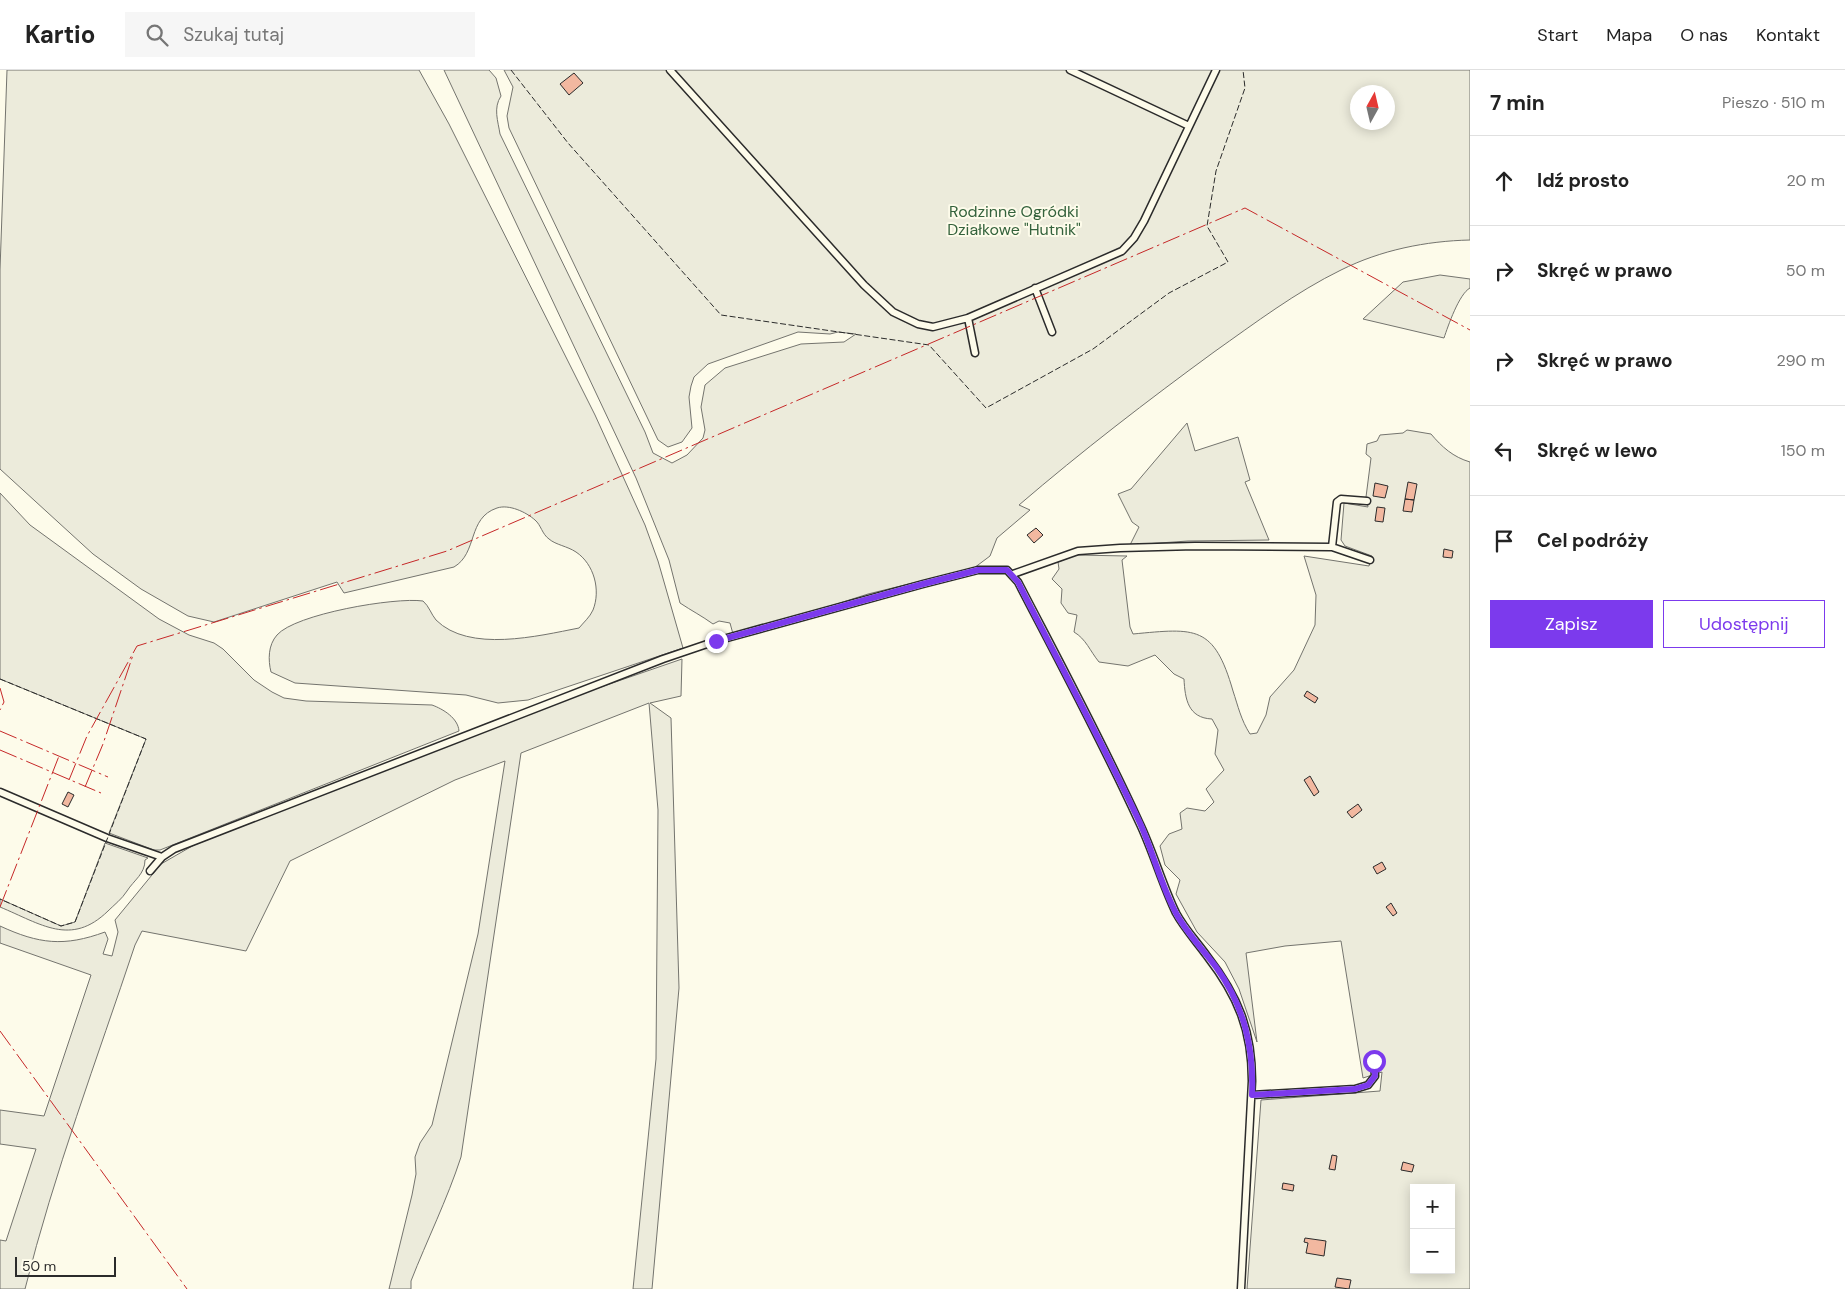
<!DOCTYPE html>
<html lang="pl">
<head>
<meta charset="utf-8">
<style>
	body { margin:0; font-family:"DM Sans",sans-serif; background:#f6f6f6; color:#222 }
	.controls { position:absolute; right:15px; bottom:15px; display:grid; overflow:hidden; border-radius:0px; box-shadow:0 2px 12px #0003 }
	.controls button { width:45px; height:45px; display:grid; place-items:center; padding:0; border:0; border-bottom:1px solid #e0e0e0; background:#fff; color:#222; font:25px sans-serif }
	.compass { position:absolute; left:1350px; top:15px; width:45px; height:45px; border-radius:50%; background:#fff; box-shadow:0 2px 12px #0003; rotate:8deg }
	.scale { position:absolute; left:15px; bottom:12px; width:101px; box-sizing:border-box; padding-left:5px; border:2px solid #2b2b2b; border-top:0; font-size:14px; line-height:18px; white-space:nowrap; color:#2b2b2b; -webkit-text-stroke:4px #fdfbea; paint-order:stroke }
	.stop { position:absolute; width:15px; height:15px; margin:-11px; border:4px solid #7c3aed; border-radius:50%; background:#fff }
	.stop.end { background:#7c3aed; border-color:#fff; box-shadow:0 1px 5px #0008 }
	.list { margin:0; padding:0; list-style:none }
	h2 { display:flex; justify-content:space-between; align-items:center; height:65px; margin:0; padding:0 20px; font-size:21px }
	h2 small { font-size:16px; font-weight:400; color:#767676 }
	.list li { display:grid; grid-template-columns:32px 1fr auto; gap:15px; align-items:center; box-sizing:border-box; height:90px; padding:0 20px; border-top:1px solid #e0e0e0 }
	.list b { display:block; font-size:19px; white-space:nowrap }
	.list em { font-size:16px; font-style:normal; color:#767676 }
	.actions { display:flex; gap:10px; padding:15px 20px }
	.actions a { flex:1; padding:11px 0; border:1px solid #7c3aed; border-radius:0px; text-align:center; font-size:18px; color:#7c3aed }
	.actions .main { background:#7c3aed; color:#fff }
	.icon { flex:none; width:28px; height:28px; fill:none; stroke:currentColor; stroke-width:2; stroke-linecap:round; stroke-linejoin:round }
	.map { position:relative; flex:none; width:1470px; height:1219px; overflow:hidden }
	header { display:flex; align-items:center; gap:30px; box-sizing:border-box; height:70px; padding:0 25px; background:#fff; border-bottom:1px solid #e0e0e0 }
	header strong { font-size:24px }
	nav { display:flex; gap:28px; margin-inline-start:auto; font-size:18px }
	.search { width:350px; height:45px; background:#f6f6f6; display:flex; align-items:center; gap:12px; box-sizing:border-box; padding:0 18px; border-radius:0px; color:#767676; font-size:19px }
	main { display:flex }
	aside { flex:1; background:#fff }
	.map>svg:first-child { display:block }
	.green { fill:#ecebdb; stroke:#74746e; fill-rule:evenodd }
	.building { fill:#f2b8a0; stroke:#2b2b2b }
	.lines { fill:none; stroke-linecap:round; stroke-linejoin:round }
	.service-casing { stroke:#2b2b2b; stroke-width:9 }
	.service { stroke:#fdfbea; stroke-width:6 }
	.fence { stroke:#2b2b2b; stroke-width:1; stroke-dasharray:6 2.5; stroke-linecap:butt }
	.power { stroke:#c62828; stroke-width:1; stroke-dasharray:18 4 2.5 4; stroke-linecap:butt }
	.route { stroke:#7c3aed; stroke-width:6 }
	.labels { text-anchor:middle; stroke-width:4; stroke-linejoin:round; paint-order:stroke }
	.park-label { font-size:16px; fill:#34623c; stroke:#fdfbea }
</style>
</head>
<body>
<header>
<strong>Kartio</strong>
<div class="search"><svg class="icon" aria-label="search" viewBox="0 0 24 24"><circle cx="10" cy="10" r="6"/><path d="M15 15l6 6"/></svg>Szukaj tutaj</div>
<nav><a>Start</a><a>Mapa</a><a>O nas</a><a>Kontakt</a></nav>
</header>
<main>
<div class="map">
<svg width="1470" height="1219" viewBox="0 0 1470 1219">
	<rect width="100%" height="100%" fill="#fdfbea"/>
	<path class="green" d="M7,0H419L449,54L595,345L645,455L658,491L683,578L528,630L498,633L466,625L295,613L271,602C268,590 268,575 277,565C295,544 395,527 423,531C429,536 431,544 436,550C469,583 538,566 579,558C583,553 590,547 593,540C601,520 594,494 576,482C567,476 556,475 549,469C542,464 541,455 535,450C526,442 509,434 497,438C467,448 478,483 454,497L344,523L337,512L214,552L188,546L141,519L93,484L0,399V200Z
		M444,0H489L496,8L501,26C493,38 498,51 500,64L645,362L653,383L672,393L687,385L703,368L705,360L701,337L705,315L725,298L801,274L844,272L856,264L838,262L830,264L798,262L708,294L694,307L691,316L689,327L692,358L682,372L668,377L658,370L509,58L507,46L513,17L504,0H1470V170C1426,171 1381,180 1341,200C1296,222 1255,253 1214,282C1147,331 1082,381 1019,435L1030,440L997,468L990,486L974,498L868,524L812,542L733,564L730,553L719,551L713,554C702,546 692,541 680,533L669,490L636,408ZM1358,22H1388V52H1358Z
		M1440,205L1470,209V218C1459,224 1448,256 1444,268L1363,249L1403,212Z
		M1187,353L1195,381L1238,367L1250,410L1245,412L1269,470L1188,471L1130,475L1139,457L1132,452L1118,424L1131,419Z
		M1407,360L1431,364C1442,377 1453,387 1470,392V1219H1247L1261,1030L1380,1021L1382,1002L1363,1008L1341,871L1285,876L1246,883L1257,972L1239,919L1225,892L1197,862L1176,824L1180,810L1165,795L1160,776L1169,764L1182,759L1180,743L1187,738L1205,741L1214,732L1206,719L1224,700L1215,684L1218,660L1212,649C1188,648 1185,629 1184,609L1174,604L1155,585L1128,596L1099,592C1090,581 1086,569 1074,562L1077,545L1068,543L1061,533L1062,519L1052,509L1059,499L1058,492L1076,485L1127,486L1122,490L1130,557L1133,564C1196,558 1214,555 1233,621C1238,636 1241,650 1250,664L1257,663L1266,645L1270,627L1294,600L1315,555L1316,525L1304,486L1369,496L1372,486L1345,476L1341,470L1344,433L1368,437L1366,427L1371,388L1366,384L1367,374L1377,371L1380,365L1403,363ZM1414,1118H1451V1200H1414Z
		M0,423L30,455L52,471L159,549L189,565L214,573L223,579L254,610L272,622L284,628L306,631L432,635C443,639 458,648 459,661L160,780H154L109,763L146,669L0,609Z
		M682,589L681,626L650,633L671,648L679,918L652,1219H633L656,989L658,740L649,633L521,683L461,1087C447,1130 427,1170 411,1211V1219H389L412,1125L416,1104L415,1087L420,1073L432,1055L478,864L505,691L455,710L290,791L246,881L142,861L135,875C97,989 54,1103 25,1219H0V1170L6,1171L36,1079L0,1074V1040L44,1046L91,905L0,873V856C39,874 64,877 105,862L108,869L103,884L112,886L118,862L115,850L161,794L194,775L566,629Z
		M105,773L148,788L145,790C145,804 134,810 127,821C122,829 114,835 108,841C71,877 41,854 0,837V829L61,856L75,852Z"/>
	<path class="building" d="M574,3L583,13L569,25L560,14Z
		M1408,412L1417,414L1414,430L1405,429Z
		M1375,413L1388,416L1385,428L1373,426Z
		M1405,429L1414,430L1412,442L1403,441Z
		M1377,437L1385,438L1383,452L1375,451Z
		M1036,458L1043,465L1034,473L1027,465Z
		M1444,479L1453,481L1452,488L1443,487Z
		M1307,621L1318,628L1315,633L1304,626Z
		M1310,706L1319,722L1314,726L1304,710Z
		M68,722L74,725L68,737L62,734Z
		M1358,734L1362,740L1352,748L1347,742Z
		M1382,792L1386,799L1377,804L1373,797Z
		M1391,833L1397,843L1393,846L1386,837Z
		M1332,1085L1337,1086L1335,1100L1329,1099Z
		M1403,1092L1414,1095L1412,1102L1401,1100Z
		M1283,1113L1294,1115L1293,1121L1282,1119Z
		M1305,1168L1326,1171L1324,1186L1306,1183L1308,1173L1304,1172Z
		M1337,1208L1351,1210L1349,1219L1335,1217Z"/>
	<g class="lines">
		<defs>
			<path id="service" d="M670,0L864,215L893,242L918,254L933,257L968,248L1122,181L1134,168L1144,151L1216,0
				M1070,0L1189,56
				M1035,218L1052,262
				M968,248L975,283
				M1332,477L1337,432L1341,429L1367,431
				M1013,504L1078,481L1120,478L1195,476L1332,477L1370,490
				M0,722L107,768L162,787
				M150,801L162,787L174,779L663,589L716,571L923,514L978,500H1007L1018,512C1059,591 1102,671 1139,752C1153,781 1162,814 1176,843C1184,858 1197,872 1207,886C1238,926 1252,960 1252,1011L1241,1219
				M1252,1025L1355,1019L1368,1015L1375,1006L1374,991"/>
		</defs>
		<use href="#service" class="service-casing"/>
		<use href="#service" class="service"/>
		<path class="fence" d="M511,0L568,73L721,245L929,275L986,338L1093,279L1169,223L1228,192L1207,156L1216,101L1245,18L1243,0
			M0,609L146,669L75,852L61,856L0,829"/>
		<path class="power" d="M0,618L4,632L0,640
			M0,661L108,707
			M0,680L101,723
			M69,710L87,666L137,576L447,481L1245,138L1470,260
			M85,717L103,674L133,585
			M0,837L59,686
			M0,961L187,1219"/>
	</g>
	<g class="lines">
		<path class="route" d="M716,571L923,514L978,500H1007L1018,512C1058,591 1101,670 1139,751C1153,781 1161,816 1177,845C1188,864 1203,880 1216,897C1244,936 1254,977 1252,1025L1355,1019L1368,1015L1375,1006L1374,991"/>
	</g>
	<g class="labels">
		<g class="park-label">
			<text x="1014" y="147">Rodzinne Ogródki<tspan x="1014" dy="18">Działkowe "Hutnik"</tspan></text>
		</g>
	</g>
</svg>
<div class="controls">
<button>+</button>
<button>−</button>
</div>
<svg class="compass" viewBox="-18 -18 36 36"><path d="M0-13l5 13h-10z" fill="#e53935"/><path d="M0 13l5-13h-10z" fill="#767676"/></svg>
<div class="scale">50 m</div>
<div class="stop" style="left:1374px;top:991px"></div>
<div class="stop end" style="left:716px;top:571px"></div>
</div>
<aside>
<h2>7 min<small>Pieszo · 510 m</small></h2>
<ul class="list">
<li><svg class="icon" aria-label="ahead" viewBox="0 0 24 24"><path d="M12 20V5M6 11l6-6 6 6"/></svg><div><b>Idź prosto</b></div><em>20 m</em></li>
<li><svg class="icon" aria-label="right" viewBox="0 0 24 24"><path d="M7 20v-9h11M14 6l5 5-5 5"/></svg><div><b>Skręć w prawo</b></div><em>50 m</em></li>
<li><svg class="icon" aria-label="right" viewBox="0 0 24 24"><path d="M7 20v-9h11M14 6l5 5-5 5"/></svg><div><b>Skręć w prawo</b></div><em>290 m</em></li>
<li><svg class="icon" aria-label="left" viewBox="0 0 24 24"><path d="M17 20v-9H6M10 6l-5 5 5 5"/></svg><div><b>Skręć w lewo</b></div><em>150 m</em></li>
<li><svg class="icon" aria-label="arrive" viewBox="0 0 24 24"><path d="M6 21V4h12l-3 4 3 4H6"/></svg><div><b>Cel podróży</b></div></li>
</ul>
<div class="actions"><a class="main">Zapisz</a><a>Udostępnij</a></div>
</aside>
</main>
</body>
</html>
